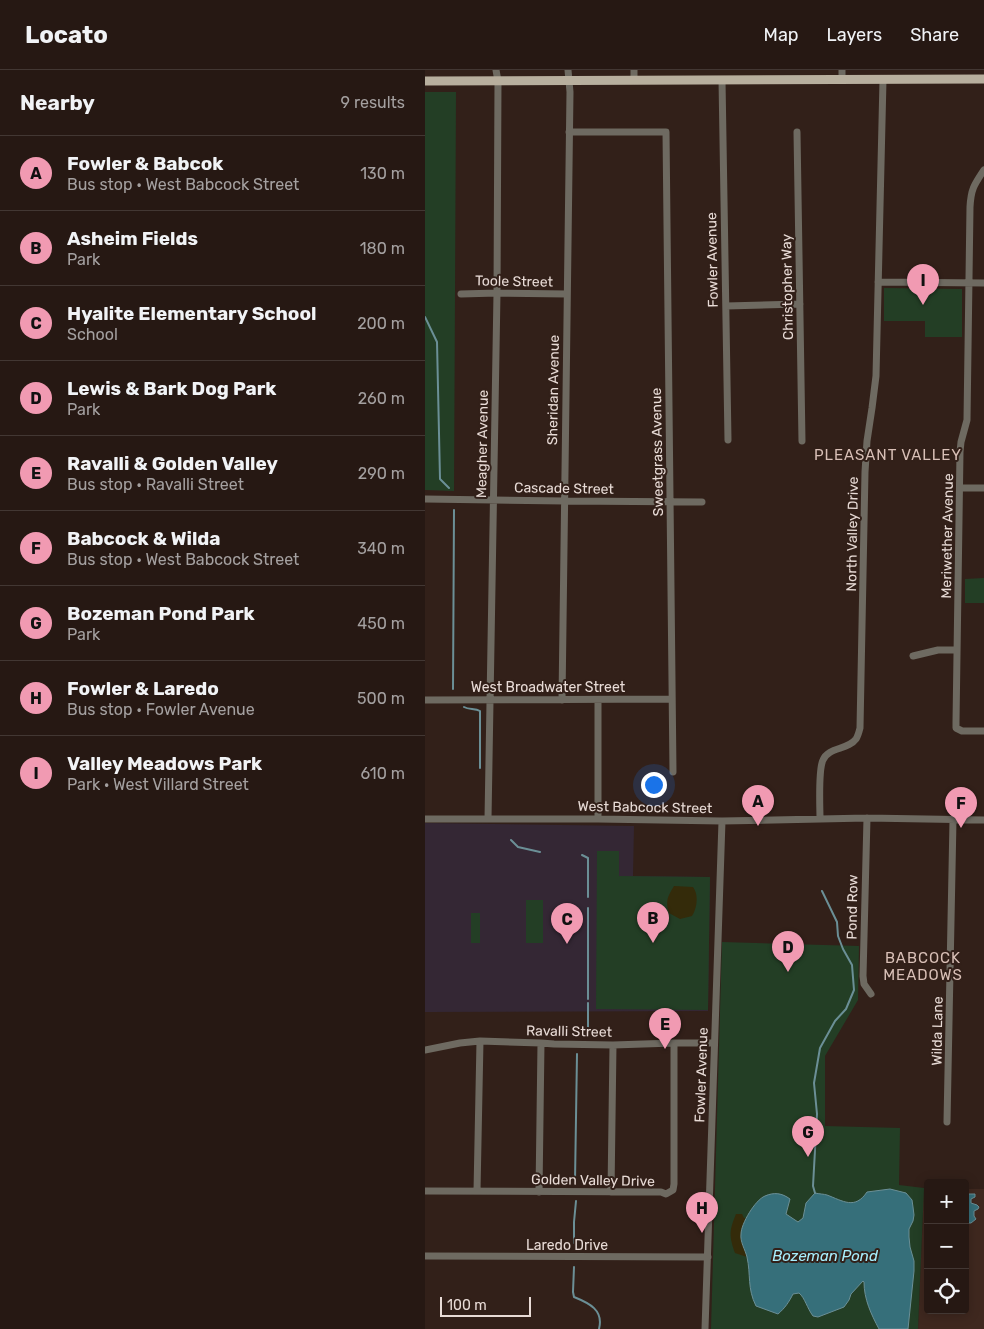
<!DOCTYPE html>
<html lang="en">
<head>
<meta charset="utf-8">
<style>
	body { margin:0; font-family:Rubik,sans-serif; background:#2e211c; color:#f1f3f6 }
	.controls { position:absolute; right:15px; bottom:15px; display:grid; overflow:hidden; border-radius:5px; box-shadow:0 2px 12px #0003 }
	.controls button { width:45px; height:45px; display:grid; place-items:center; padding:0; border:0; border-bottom:1px solid #423733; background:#261813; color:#f1f3f6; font:25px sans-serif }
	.scale { position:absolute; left:15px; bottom:12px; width:91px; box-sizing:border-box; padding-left:5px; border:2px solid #e8dbd6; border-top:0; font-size:14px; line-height:18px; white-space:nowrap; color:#e8dbd6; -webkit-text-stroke:4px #322019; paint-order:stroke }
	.you { position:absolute; left:228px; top:714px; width:18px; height:18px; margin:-12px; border:4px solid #fff; border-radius:50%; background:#1a73e8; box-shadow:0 0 0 8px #1a73e833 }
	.badge { display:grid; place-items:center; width:32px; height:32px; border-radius:50%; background:#f19ab2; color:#111; font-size:16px; font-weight:700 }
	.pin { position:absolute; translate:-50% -41px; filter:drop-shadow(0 1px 2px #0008) }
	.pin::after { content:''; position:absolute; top:26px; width:18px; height:15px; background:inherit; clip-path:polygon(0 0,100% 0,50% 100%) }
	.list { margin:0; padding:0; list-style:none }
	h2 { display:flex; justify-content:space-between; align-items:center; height:65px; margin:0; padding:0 20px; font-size:21px }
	h2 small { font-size:16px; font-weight:400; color:#a4a0a0 }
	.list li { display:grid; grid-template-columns:32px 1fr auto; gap:15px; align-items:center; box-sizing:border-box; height:75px; padding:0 20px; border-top:1px solid #423733 }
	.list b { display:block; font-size:19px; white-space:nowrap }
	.list p { margin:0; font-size:16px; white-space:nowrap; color:#a4a0a0 }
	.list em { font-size:16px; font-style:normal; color:#a4a0a0 }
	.icon { flex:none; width:28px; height:28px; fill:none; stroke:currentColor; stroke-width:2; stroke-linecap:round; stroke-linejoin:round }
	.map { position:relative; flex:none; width:559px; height:1259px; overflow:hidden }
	header { display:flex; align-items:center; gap:30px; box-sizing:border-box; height:70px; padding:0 25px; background:#261813; border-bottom:1px solid #423733 }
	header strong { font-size:24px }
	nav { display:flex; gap:28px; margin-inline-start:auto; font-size:18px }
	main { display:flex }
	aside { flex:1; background:#261813 }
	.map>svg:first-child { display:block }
	.built { fill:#3f281f }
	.education { fill:#342734 }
	.green { fill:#233e25 }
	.sand { fill:#342b0a }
	.water { fill:#366f7a; stroke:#6b8f96 }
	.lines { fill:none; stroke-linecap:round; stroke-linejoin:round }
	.stream { stroke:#6b8f96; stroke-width:2 }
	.minor { stroke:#6e6a61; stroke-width:7 }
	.major { stroke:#b8af9e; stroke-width:9 }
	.labels { text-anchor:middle; stroke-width:4; stroke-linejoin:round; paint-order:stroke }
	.street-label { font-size:14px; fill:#e8dbd6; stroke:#322019 }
	.neighbourhood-label { font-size:15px; letter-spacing:1px; fill:#d8bfb6; stroke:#322019 }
	.water-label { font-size:15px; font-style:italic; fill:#a7eefd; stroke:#322019 }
</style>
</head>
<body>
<header>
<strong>Locato</strong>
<nav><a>Map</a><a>Layers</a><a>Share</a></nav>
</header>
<main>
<aside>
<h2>Nearby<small>9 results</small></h2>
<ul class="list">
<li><span class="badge">A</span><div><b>Fowler &amp; Babcok</b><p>Bus stop · West Babcock Street</p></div><em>130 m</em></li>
<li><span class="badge">B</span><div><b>Asheim Fields</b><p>Park</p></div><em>180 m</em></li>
<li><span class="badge">C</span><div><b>Hyalite Elementary School</b><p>School</p></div><em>200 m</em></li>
<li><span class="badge">D</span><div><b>Lewis &amp; Bark Dog Park</b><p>Park</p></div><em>260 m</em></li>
<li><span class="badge">E</span><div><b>Ravalli &amp; Golden Valley</b><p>Bus stop · Ravalli Street</p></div><em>290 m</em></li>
<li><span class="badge">F</span><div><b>Babcock &amp; Wilda</b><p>Bus stop · West Babcock Street</p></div><em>340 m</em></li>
<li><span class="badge">G</span><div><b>Bozeman Pond Park</b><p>Park</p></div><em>450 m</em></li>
<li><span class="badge">H</span><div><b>Fowler &amp; Laredo</b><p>Bus stop · Fowler Avenue</p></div><em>500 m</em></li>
<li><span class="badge">I</span><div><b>Valley Meadows Park</b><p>Park · West Villard Street</p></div><em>610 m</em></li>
</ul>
</aside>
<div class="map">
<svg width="559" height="1259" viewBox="0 0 559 1259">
	<rect width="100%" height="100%" fill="#322019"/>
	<path class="built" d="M499,1118H503V1240H540V1119H559V1259H493Z"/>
	<path class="education" d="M0,753L209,756L208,806L285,807L283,941L0,942Z"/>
	<path class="green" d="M0,22H31L29,421L0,420Z
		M459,218L537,219V267H500V251H459Z
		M559,508V533H540V509Z
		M172,781H194V806L285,807L283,940L171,939Z
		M101,830H118V873H101Z
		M46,843H55V873H46Z
		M297,872L434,876L433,930L400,986V1056L475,1058L474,1115L499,1118L493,1259H286Z"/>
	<path class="sand" d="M249,816L268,817C274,825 272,838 267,846L255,849L244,843C240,831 243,826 249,816Z
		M311,1144H317L319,1148H321C313,1164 317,1171 322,1187L310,1183C304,1166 304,1161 311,1144Z"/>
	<path class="water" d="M465,1119L481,1123L487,1130L488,1137L489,1145L488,1151L484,1159V1167L485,1177L489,1191V1201L483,1259H454C446,1244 439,1229 439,1212L438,1211L426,1224L424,1230L419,1237L393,1247L388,1246C382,1238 380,1228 374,1223L368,1224C364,1232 360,1238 353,1244L331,1236C322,1218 326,1205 322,1187C320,1179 315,1172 316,1164C316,1154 330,1130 340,1126C349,1122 357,1123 365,1129L361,1144L373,1152L378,1148L381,1133L390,1123C394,1124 399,1124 402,1125C418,1131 430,1140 442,1122Z
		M540,1124H550V1127L546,1129V1133L552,1135L554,1137L553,1139L549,1141V1146L551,1149L546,1153H540Z"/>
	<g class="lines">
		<path class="stream" d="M0,247L12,272L15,409L24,418
			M28,619L29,440
			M39,637C44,640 50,638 55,641V698
			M86,770L93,777L115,782
			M157,785L163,788V827
			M163,929V838
			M163,962V933
			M150,1111L152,984
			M390,1123L388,1116L392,1044L389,1013L395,978L410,951L421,939L429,920L427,895L418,879L413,866L412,852L397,821
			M149,1173V1152L151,1131
			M149,1197L148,1222L149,1227C164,1233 179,1240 174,1259"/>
		<path class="minor" d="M209,10V0
			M297,10L303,370
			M417,10V0
			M144,62H241L248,702
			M372,62L377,371
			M559,100C549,115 546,119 545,137L542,350L536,372L535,382L531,652V658L537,661H559
			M453,212L559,213
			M36,224L72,223L142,224
			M301,236L375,234
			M535,418H559
			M0,429L140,431L277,432
			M488,586L513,580H532
			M0,630L247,629
			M137,630L145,22L143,0
			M173,630V749
			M442,748L438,906L439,914L446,924
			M0,749H173L297,751L442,748L559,750
			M63,749L72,223L73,11L71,0
			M395,749C395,736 393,700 398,690C403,677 423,680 431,669C433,666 434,662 435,658L440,402L442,371L447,338L451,306L458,10
			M0,980L35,973L55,971L116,973L129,974L188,975L249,973H289
			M522,1052L528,750
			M0,1121L236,1122L241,1124L248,1120L249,1114V973
			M52,1121L55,971
			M114,1122L116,973
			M186,1122L188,975
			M0,1186L283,1187
			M280,1259L297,751"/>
		<path class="major" d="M0,11L559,9"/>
	</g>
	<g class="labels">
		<g class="street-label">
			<text transform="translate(287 190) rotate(-91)" y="5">Fowler Avenue</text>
			<text transform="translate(89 211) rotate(1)" y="5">Toole Street</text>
			<text transform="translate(362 217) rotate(-91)" y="5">Christopher Way</text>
			<text transform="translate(128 320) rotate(-89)" y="5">Sheridan Avenue</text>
			<text transform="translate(57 374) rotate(-89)" y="5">Meagher Avenue</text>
			<text transform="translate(232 382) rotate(-91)" y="5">Sweetgrass Avenue</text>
			<text transform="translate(139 418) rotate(1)" y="5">Cascade Street</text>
			<text transform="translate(427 464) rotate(-89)" y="5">North Valley Drive</text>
			<text transform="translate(522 466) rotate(-89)" y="5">Meriwether Avenue</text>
			<text x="123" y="622">West Broadwater Street</text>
			<text transform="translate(220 737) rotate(1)" y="5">West Babcock Street</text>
			<text transform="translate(427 837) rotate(-89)" y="5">Pond Row</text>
			<text transform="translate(144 961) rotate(1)" y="5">Ravalli Street</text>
			<text transform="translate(512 961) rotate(-89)" y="5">Wilda Lane</text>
			<text transform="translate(276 1005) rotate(-88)" y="5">Fowler Avenue</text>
			<text transform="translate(168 1110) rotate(1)" y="5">Golden Valley Drive</text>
			<text x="142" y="1180">Laredo Drive</text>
		</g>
		<g class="neighbourhood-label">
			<text x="463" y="390">PLEASANT VALLEY</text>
			<text x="498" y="893">BABCOCK<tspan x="498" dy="17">MEADOWS</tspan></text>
		</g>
		<g class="water-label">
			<text x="400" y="1191">Bozeman Pond</text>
		</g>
	</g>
</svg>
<div class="controls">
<button>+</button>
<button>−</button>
<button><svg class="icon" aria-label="locate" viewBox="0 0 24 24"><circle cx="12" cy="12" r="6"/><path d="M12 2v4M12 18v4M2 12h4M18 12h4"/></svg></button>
</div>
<div class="scale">100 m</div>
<div class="you"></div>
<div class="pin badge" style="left:333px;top:756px">A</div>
<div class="pin badge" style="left:228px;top:873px">B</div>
<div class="pin badge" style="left:142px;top:874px">C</div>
<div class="pin badge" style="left:363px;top:902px">D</div>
<div class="pin badge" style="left:240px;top:979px">E</div>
<div class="pin badge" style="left:536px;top:758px">F</div>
<div class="pin badge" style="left:383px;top:1087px">G</div>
<div class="pin badge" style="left:277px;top:1163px">H</div>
<div class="pin badge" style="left:498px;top:235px">I</div>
</div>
</main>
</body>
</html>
